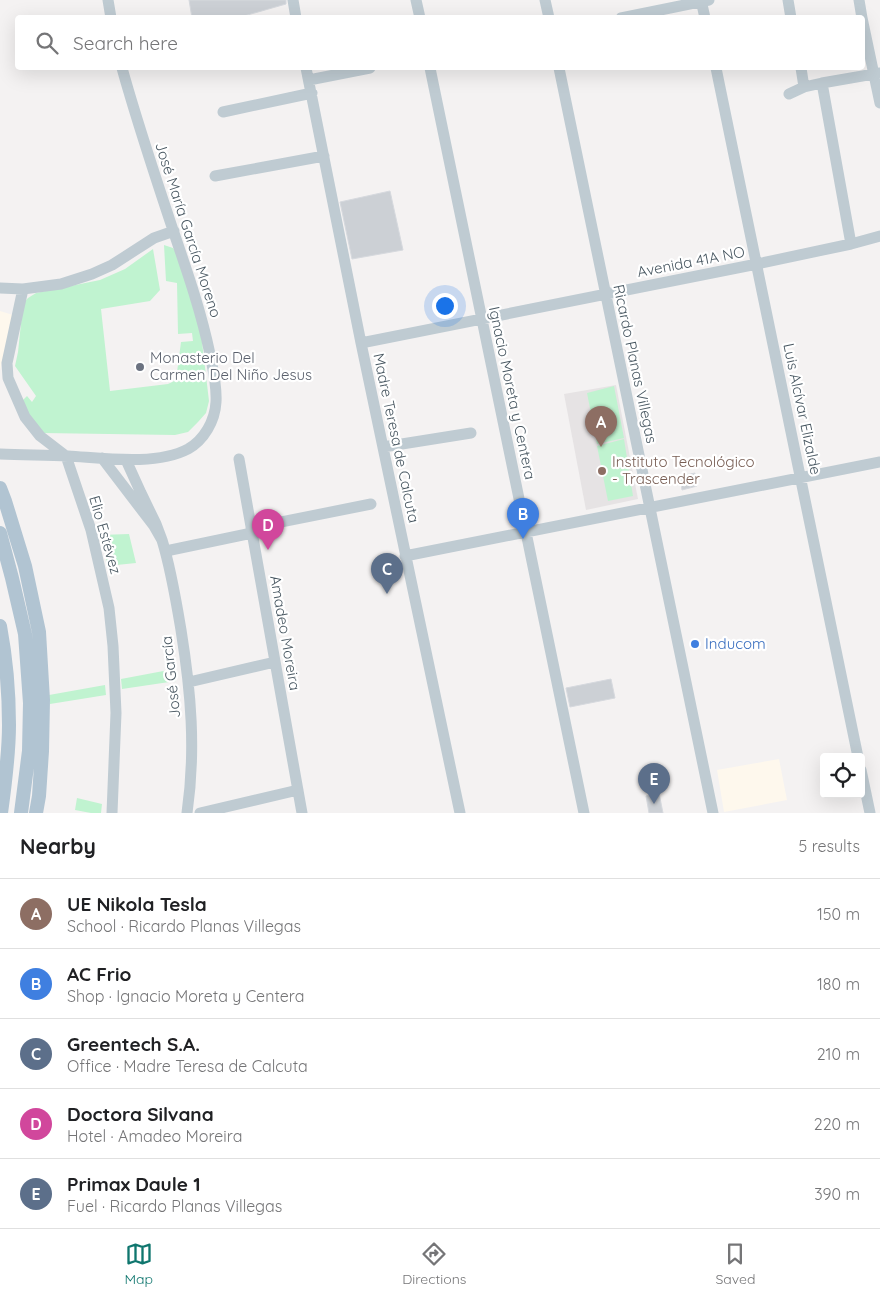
<!DOCTYPE html>
<html lang="en">
<head>
<meta charset="utf-8">
<style>
	body { margin:0; font-family:Quicksand,sans-serif; background:#f6f6f6; color:#202124 }
	.controls { position:absolute; right:15px; bottom:15px; display:grid; overflow:hidden; border-radius:5px; box-shadow:0 5px 20px #0002 }
	.controls button { width:45px; height:45px; display:grid; place-items:center; padding:0; border:0; border-bottom:1px solid #e0e0e0; background:#fff; color:#202124; font:25px sans-serif }
	.you { position:absolute; left:444px; top:305px; width:18px; height:18px; margin:-12px; border:4px solid #fff; border-radius:50%; background:#1a73e8; box-shadow:0 0 0 8px #1a73e833 }
	.badge { display:grid; place-items:center; width:32px; height:32px; border-radius:50%; background:#0f766e; color:#fff; font-size:16px; font-weight:700 }
	.pin { position:absolute; translate:-50% -41px; filter:drop-shadow(0 1px 2px #0008) }
	.pin::after { content:''; position:absolute; top:26px; width:18px; height:15px; background:inherit; clip-path:polygon(0 0,100% 0,50% 100%) }
	.list { margin:0; padding:0; list-style:none }
	h2 { display:flex; justify-content:space-between; align-items:center; height:65px; margin:0; padding:0 20px; font-size:21px }
	h2 small { font-size:16px; font-weight:400; color:#757577 }
	.list li { display:grid; grid-template-columns:32px 1fr auto; gap:15px; align-items:center; box-sizing:border-box; height:70px; padding:0 20px; border-top:1px solid #e0e0e0 }
	.list b { display:block; font-size:19px; white-space:nowrap }
	.list p { margin:0; font-size:16px; white-space:nowrap; color:#757577 }
	.list em { font-size:16px; font-style:normal; color:#757577 }
	.icon { flex:none; width:28px; height:28px; fill:none; stroke:currentColor; stroke-width:2; stroke-linecap:round; stroke-linejoin:round }
	.map { position:relative; flex:none; width:880px; height:813px; overflow:hidden }
	.search { position:absolute; background:#fff; box-shadow:0 5px 20px #0002; left:15px; right:15px; top:15px; height:55px; display:flex; align-items:center; gap:12px; box-sizing:border-box; padding:0 18px; border-radius:5px; color:#757577; font-size:19px }
	.sheet { height:415px; background:#fff }
	nav { display:flex; justify-content:space-around; align-items:center; box-sizing:border-box; height:70px; border-top:1px solid #e0e0e0; background:#fff; font-size:14px; color:#757577 }
	nav a { display:grid; justify-items:center; gap:2px }
	nav .on { color:#0f766e }
	.map>svg:first-child { display:block }
	.commercial { fill:#fef8ed }
	.education { fill:#e6e3e4 }
	.green { fill:#c0f3d0 }
	.building { fill:#ccd0d5; stroke:#d6d9de }
	.lines { fill:none; stroke-linecap:round; stroke-linejoin:round }
	.minor { stroke:#bfcbd2; stroke-width:11 }
	.major { stroke:#b1c4d2; stroke-width:14 }
	.worship-dot { fill:#6b7280; stroke:#fff; stroke-width:2 }
	.education-dot { fill:#8d6e63; stroke:#fff; stroke-width:2 }
	.shop-dot { fill:#3f7fe0; stroke:#fff; stroke-width:2 }
	.labels { text-anchor:middle; stroke-width:4.5; stroke-linejoin:round; paint-order:stroke }
	.street-label { font-size:15px; fill:#485761; stroke:#fff }
	.worship-label { font-size:15px; fill:#5b616d; stroke:#fff; text-anchor:start }
	.education-label { font-size:15px; fill:#785e54; stroke:#fff; text-anchor:start }
	.shop-label { font-size:15px; fill:#366cbe; stroke:#fff; text-anchor:start }
</style>
</head>
<body>
<div class="map">
<svg width="880" height="813" viewBox="0 0 880 813">
	<rect width="100%" height="100%" fill="#f4f2f2"/>
	<path class="commercial" d="M0,311L13,315L0,370Z
		M779,759L787,800L724,812L717,770Z"/>
	<path class="education" d="M616,385L638,499L586,510L564,394Z"/>
	<path class="green" d="M164,245L173,248L180,259L200,325L209,401L206,413L198,422L188,432L175,435L42,433L28,414L23,400L27,396L32,402L36,396L15,366L18,352L23,304L28,298L36,293L100,280L125,269L153,249L160,290L150,301L101,309L110,391L168,384L176,380L181,342L193,341L192,333L178,334L177,283L166,281Z
		M614,386L624,438L597,444L587,393Z
		M624,439L633,496L608,501L597,446Z
		M129,534L136,563L107,566L105,550L100,535Z
		M174,669L176,681L122,689L121,679Z
		M105,685L106,695L50,704L49,695Z
		M77,798L102,804L101,813H91L75,810Z"/>
	<path class="building" d="M189,0H286V4L237,18H192Z
		M390,191L403,250L352,259L340,202Z
		M695,473L697,486L682,490L680,476Z
		M611,679L615,698L570,707L566,688Z
		M659,793L663,813H649L646,796Z"/>
	<g class="lines">
		<path class="minor" d="M108,0L111,18
			M293,0L296,18
			M416,0L420,18
			M545,0L549,18
			M701,0L705,18
			M788,0L791,18
			M859,0L862,18
			M621,18L709,0
			M862,18L880,103
			M306,68L361,343L460,813
			M430,68L584,813
			M559,68L713,813
			M716,68L858,757
			M801,68L804,87
			M309,80L370,68
			M789,94L804,87L822,83
			M223,112L312,93
			M215,176L324,156
			M851,244L822,83L880,73
			M0,288L23,289L61,284L92,274L112,265L154,238L174,231
			M23,289L7,363L8,378L25,417L40,436L66,456L91,530L109,608L113,646L116,713L112,813
			M361,343L757,264L851,244L880,236
			M383,447L471,433
			M0,454C23,455 46,455 68,456C103,458 156,466 188,449C204,440 215,421 216,402C217,386 213,369 210,354C201,311 187,271 173,230C155,176 137,122 122,68
			M102,458L154,526L162,540L156,524L141,493L126,460
			M239,459L302,813
			M251,528L371,504
			M162,540C171,569 176,600 181,630C191,692 196,750 187,813
			M166,551L252,533
			M405,556L880,462
			M189,682L275,662
			M861,770L870,813
			M200,813L298,790"/>
		<path class="major" d="M0,488L5,501L25,566L39,632L43,700L42,751L39,796L36,813
			M0,533L12,578L25,634L30,703L29,751L21,813
			M0,626C6,658 9,692 9,725C9,755 5,784 1,813"/>
	</g>
	<circle class="worship-dot" cx="140" cy="367" r="5"/>
	<circle class="education-dot" cx="602" cy="471" r="5"/>
	<circle class="shop-dot" cx="695" cy="644" r="5"/>
	<g class="labels">
		<g class="street-label">
			<text transform="translate(188 230) rotate(72)" y="5">José María García Moreno</text>
			<text transform="translate(691 262) rotate(-11)" y="5">Avenida 41A NO</text>
			<text transform="translate(635 364) rotate(78)" y="5">Ricardo Planas Villegas</text>
			<text transform="translate(512 393) rotate(78)" y="5">Ignacio Moreta y Centera</text>
			<text transform="translate(802 409) rotate(78)" y="5">Luis Alcívar Elizalde</text>
			<text transform="translate(396 438) rotate(78)" y="5">Madre Teresa de Calcuta</text>
			<text transform="translate(105 535) rotate(74)" y="5">Elio Estévez</text>
			<text transform="translate(285 633) rotate(80)" y="5">Amadeo Moreira</text>
			<text transform="translate(171 677) rotate(-96)" y="5">José García</text>
		</g>
		<g class="worship-label">
			<text x="150" y="363">Monasterio Del<tspan x="150" dy="17">Carmen Del Niño Jesus</tspan></text>
		</g>
		<g class="education-label">
			<text x="612" y="467">Instituto Tecnológico<tspan x="612" dy="17">- Trascender</tspan></text>
		</g>
		<g class="shop-label">
			<text x="705" y="649">Inducom</text>
		</g>
	</g>
</svg>
<div class="controls">
<button><svg class="icon" aria-label="locate" viewBox="0 0 24 24"><circle cx="12" cy="12" r="6"/><path d="M12 2v4M12 18v4M2 12h4M18 12h4"/></svg></button>
</div>
<div class="you"></div>
<div class="pin badge" style="left:601px;top:447px;background:#8d6e63">A</div>
<div class="pin badge" style="left:523px;top:539px;background:#3f7fe0">B</div>
<div class="pin badge" style="left:387px;top:594px;background:#5c6f8a">C</div>
<div class="pin badge" style="left:268px;top:550px;background:#d1479c">D</div>
<div class="pin badge" style="left:654px;top:804px;background:#5c6f8a">E</div>
<div class="search"><svg class="icon" aria-label="search" viewBox="0 0 24 24"><circle cx="10" cy="10" r="6"/><path d="M15 15l6 6"/></svg>Search here</div>
</div>
<section class="sheet">
<h2>Nearby<small>5 results</small></h2>
<ul class="list">
<li><span class="badge" style="background:#8d6e63">A</span><div><b>UE Nikola Tesla</b><p>School · Ricardo Planas Villegas</p></div><em>150 m</em></li>
<li><span class="badge" style="background:#3f7fe0">B</span><div><b>AC Frio</b><p>Shop · Ignacio Moreta y Centera</p></div><em>180 m</em></li>
<li><span class="badge" style="background:#5c6f8a">C</span><div><b>Greentech S.A.</b><p>Office · Madre Teresa de Calcuta</p></div><em>210 m</em></li>
<li><span class="badge" style="background:#d1479c">D</span><div><b>Doctora Silvana</b><p>Hotel · Amadeo Moreira</p></div><em>220 m</em></li>
<li><span class="badge" style="background:#5c6f8a">E</span><div><b>Primax Daule 1</b><p>Fuel · Ricardo Planas Villegas</p></div><em>390 m</em></li>
</ul>
</section>
<nav>
<a class="on"><svg class="icon" aria-label="map" viewBox="0 0 24 24"><path d="M3 6l6-2 6 2 6-2v14l-6 2-6-2-6 2zM9 4v14M15 6v14"/></svg>Map</a>
<a><svg class="icon" aria-label="directions" viewBox="0 0 24 24"><path d="M12 3l9 9-9 9-9-9zM9 14v-3h6M13 9l2 2-2 2"/></svg>Directions</a>
<a><svg class="icon" aria-label="saved" viewBox="0 0 24 24"><path d="M7 4h10v16l-5-4-5 4z"/></svg>Saved</a>
</nav>
</body>
</html>
